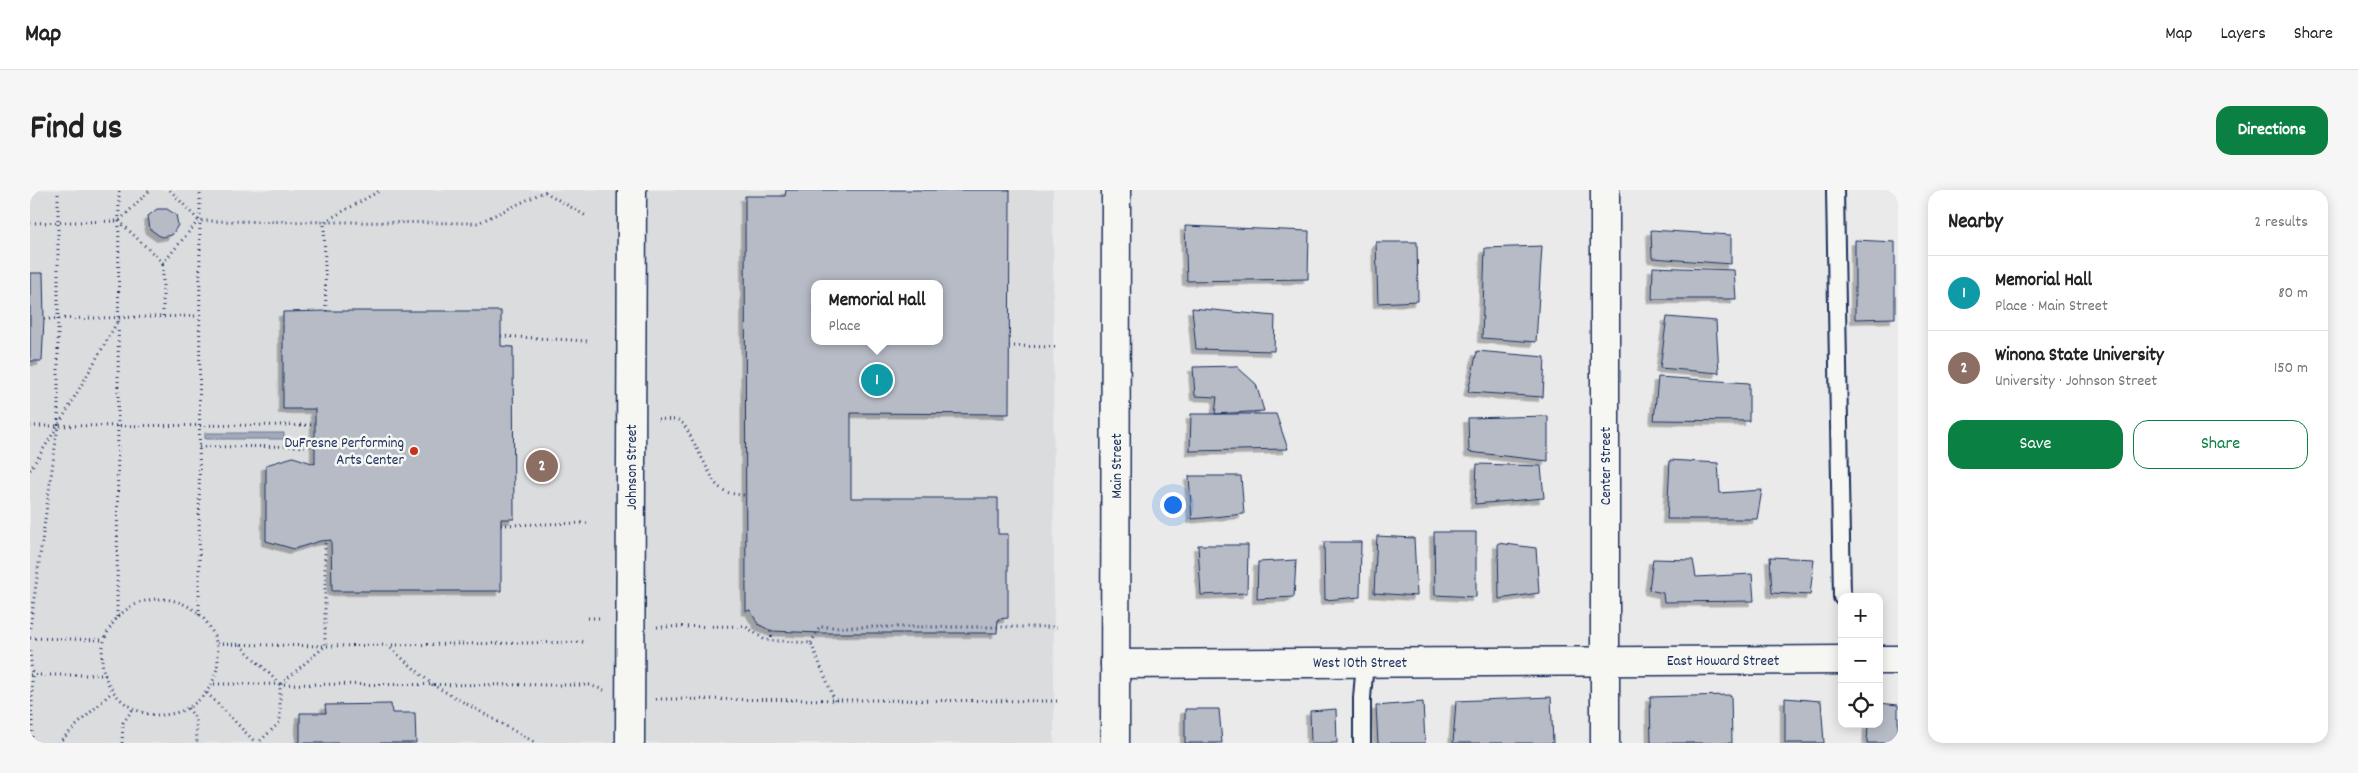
<!DOCTYPE html>
<html lang="en">
<head>
<meta charset="utf-8">
<style>
	body { margin:0; font-family:Dekko,sans-serif; background:#f6f6f6; color:#222 }
	.controls { position:absolute; right:15px; bottom:15px; display:grid; overflow:hidden; border-radius:10px; box-shadow:0 2px 12px #0003 }
	.controls button { width:45px; height:45px; display:grid; place-items:center; padding:0; border:0; border-bottom:1px solid #e0e0e0; background:#fff; color:#222; font:25px sans-serif }
	.you { position:absolute; left:1142px; top:314px; width:18px; height:18px; margin:-12px; border:4px solid #fff; border-radius:50%; background:#1a73e8; box-shadow:0 0 0 8px #1a73e833 }
	.badge { display:grid; place-items:center; width:32px; height:32px; border-radius:50%; background:#0b8043; color:#fff; font-size:16px; font-weight:700 }
	.pin { position:absolute; translate:-50% -50%; border:2px solid #fff; box-shadow:0 1px 5px #0006 }
	.popup { position:absolute; left:781px; top:90px; width:132px; height:65px; box-sizing:border-box; display:grid; place-content:center; border-radius:10px; background:#fff; filter:drop-shadow(0 1px 4px #0005); font-size:16px; white-space:nowrap; color:#767676 }
	.popup b { font-size:19px; color:#222 }
	.popup::after { content:''; position:absolute; left:50%; top:100%; margin-left:-10px; border:10px solid transparent; border-top-color:#fff }
	.list { margin:0; padding:0; list-style:none }
	h2 { display:flex; justify-content:space-between; align-items:center; height:65px; margin:0; padding:0 20px; font-size:21px }
	h2 small { font-size:16px; font-weight:400; color:#767676 }
	.list li { display:grid; grid-template-columns:32px 1fr auto; gap:15px; align-items:center; box-sizing:border-box; height:75px; padding:0 20px; border-top:1px solid #e0e0e0 }
	.list b { display:block; font-size:19px; white-space:nowrap }
	.list p { margin:0; font-size:16px; white-space:nowrap; color:#767676 }
	.list em { font-size:16px; font-style:normal; color:#767676 }
	.actions { display:flex; gap:10px; padding:15px 20px }
	.actions a { flex:1; padding:11px 0; border:1px solid #0b8043; border-radius:15px; text-align:center; font-size:18px; color:#0b8043 }
	.actions .main { background:#0b8043; color:#fff }
	.icon { flex:none; width:28px; height:28px; fill:none; stroke:currentColor; stroke-width:2; stroke-linecap:round; stroke-linejoin:round }
	.map { position:relative; flex:none; width:1868px; height:553px; overflow:hidden; border-radius:15px }
	header { display:flex; align-items:center; gap:30px; box-sizing:border-box; height:70px; padding:0 25px; background:#fff; border-bottom:1px solid #e0e0e0 }
	header strong { font-size:24px }
	nav { display:flex; gap:28px; margin-inline-start:auto; font-size:18px }
	.intro { display:flex; align-items:center; justify-content:space-between; box-sizing:border-box; height:120px; padding:0 30px }
	h1 { margin:0; font-size:35px }
	.button { padding:12px 22px; border-radius:15px; background:#0b8043; color:#fff; font-size:18px; font-weight:700 }
	main { display:flex; gap:30px; padding:0 30px }
	aside { flex:1; background:#fff; border-radius:15px; box-shadow:0 2px 12px #0003 }
	.map>svg:first-child { display:block }
	.built { fill:#dadcde; fill-rule:evenodd }
	.water { fill:#a2aaba; stroke:#6c7995 }
	.building { fill:#b6bbc6; stroke:#1b2f5e; fill-rule:evenodd; filter:url(#shadow) }
	.lines { fill:none; stroke-linecap:round; stroke-linejoin:round }
	.service-casing { stroke:#1b2f5e; stroke-width:20 }
	.minor-casing { stroke:#1b2f5e; stroke-width:31 }
	.primary-casing { stroke:#1b2f5e; stroke-width:31 }
	.path { stroke:#1b2f5e; stroke-width:3; stroke-dasharray:1 4; stroke-linecap:butt }
	.service { stroke:#f6f6f2; stroke-width:16 }
	.minor { stroke:#f6f6f2; stroke-width:28 }
	.primary { stroke:#f6f6f2; stroke-width:28 }
	.poi-dot { fill:#c8321e; stroke:#f6f6f2; stroke-width:2 }
	.labels { text-anchor:middle; stroke-width:5; stroke-linejoin:round; paint-order:stroke }
	.poi-label { font-size:15px; fill:#1b2f5e; stroke:#f6f6f2; text-anchor:end }
	.street-label { font-size:15px; fill:#1b2f5e; stroke:#f6f6f2 }
</style>
</head>
<body>
<header>
<strong>Map</strong>
<nav><a>Map</a><a>Layers</a><a>Share</a></nav>
</header>
<div class="intro"><h1>Find us</h1><a class="button">Directions</a></div>
<main>
<div class="map">
<svg width="1868" height="553" viewBox="0 0 1868 553">
	<defs>
		<filter id="shadow"><feDropShadow dx="-4.5" dy="4.5" stdDeviation="0" flood-color="#0004"/></filter>
	</defs>
	<rect width="100%" height="100%" fill="#e9eae9"/>
	<filter id="ink" filterUnits="userSpaceOnUse"><feTurbulence type="fractalNoise" baseFrequency=".02" numOctaves="2"/><feDisplacementMap in="SourceGraphic" scale="10" xChannelSelector="R" yChannelSelector="G"/><feConvolveMatrix kernelMatrix="1 2 1 2 8 2 1 2 1" color-interpolation-filters="sRGB"/></filter>
	<g filter="url(#ink)">
		<path class="built" d="M0,0H1023L1024,553H0ZM784,94H910V151H784Z"/>
		<path class="water" d="M175,243H254V249H175Z"/>
		<path class="building" d="M756,0H980L979,224L821,223V308H968V344H978V428L968,429L967,443H791L741,441L728,434L720,420L716,421L715,6H755ZM784,94H910V151H784Z
			M127,19H137L146,25L148,35L142,45L131,47L120,39L118,26Z
			M1155,36L1279,41L1278,89L1157,91Z
			M1621,40L1701,45V74L1622,68Z
			M1825,50L1865,52V128L1825,129Z
			M1346,52H1387L1388,111L1348,113Z
			M1512,56L1506,152L1452,148L1455,58Z
			M1623,77L1704,80L1706,109H1622Z
			M0,83H13L14,129L12,171H0Z
			M1162,118L1245,126L1244,161L1166,159Z
			M296,121H471V156L483,157L484,329H471V401H302L301,350L290,351L264,359L236,351V275L263,267L285,274V219H253V122Z
			M1637,127L1686,131L1689,183L1630,178Z
			M1447,161L1515,167L1513,207L1438,202Z
			M1206,176L1226,194L1234,221L1185,224L1187,207L1165,206L1163,177Z
			M1628,187L1719,193V231L1624,230Z
			M1161,224H1246L1258,259L1160,261Z
			M1518,226V271L1439,262L1438,228Z
			M1640,270L1688,273L1690,303L1732,300L1727,329H1637Z
			M1447,274L1511,276L1514,308L1445,314Z
			M1159,286H1211L1214,324L1162,329Z
			M1404,342H1446V407L1405,405Z
			M1347,346L1384,348L1387,406L1344,403Z
			M1294,352H1331L1330,407L1295,410Z
			M1468,353L1506,358L1509,403L1469,409Z
			M1168,355H1218L1217,403L1171,405Z
			M1740,367L1784,369L1780,405L1742,403Z
			M1623,369L1663,370L1666,387L1722,384L1724,411L1634,412L1633,403L1619,400Z
			M1266,370L1264,407L1227,409L1228,372Z
			M1701,505L1702,553H1621L1620,507Z
			M1521,507L1523,553H1423L1426,511Z
			M1755,508L1791,511L1794,553H1755Z
			M1393,512L1395,553H1348L1346,516Z
			M1849,513L1868,515V553H1837L1838,534H1849Z
			M361,514L362,523H385L386,553H268L270,551V523H296L295,515Z
			M1155,519H1189L1192,553H1155Z
			M1306,519L1307,553H1281L1280,521Z"/>
		<g class="lines">
			<defs>
				<path id="service" d="M1805,0L1812,407
					M1332,553V508L1335,472"/>
				<path id="minor" d="M1575,0V553
					M1849,470H1868
					M1085,474L1812,470
					M600,553L602,0"/>
				<path id="primary" d="M1085,553L1086,0"/>
			</defs>
			<use href="#service" class="service-casing"/>
			<use href="#minor" class="minor-casing"/>
			<use href="#primary" class="primary-casing"/>
			<path class="path" d="M140,0L169,31L448,33L518,0
				M515,2L556,26
				M89,31L133,73L168,31
				M0,33L89,31L120,0
				M296,121L294,32L351,0
				M133,126V73
				M14,129L168,126
				M471,146L557,151
				M979,156L1026,157
				M628,229L647,230L654,234L685,293C694,303 701,304 714,305
				M0,236L285,235
				M169,257L285,256
				M0,280L28,236L89,129
				M471,335L557,333
				M72 467a58 58 0 1 1 116 0a58 58 0 1 1-116 0Z
				M169,425L170,0
				M87,427L89,0
				M558,428H573
				M627,437L715,436L735,450L781,453L805,511
				M0,438L28,236V0
				M741,441L742,451
				M0,448L74,450
				M781,453L790,437H1027
				M187,454L295,456L557,452
				M210,455L250,494V532L228,553
				M357,455L403,495L506,553
				M0,461L2,485V553
				M0,485H76
				M184,494L559,495L574,500
				M251,494L295,456V351
				M177,503L226,553
				M626,509L1028,511
				M158,518L166,529L167,553
				M28,553L82,502
				M92,553L93,533L103,519"/>
			<use href="#service" class="service"/>
			<use href="#minor" class="minor"/>
			<use href="#primary" class="primary"/>
		</g>
	</g>
	<circle class="poi-dot" cx="384" cy="261" r="5"/>
	<g class="labels">
		<g class="poi-label">
			<text x="374" y="257">DuFresne Performing<tspan x="374" dy="17">Arts Center</tspan></text>
		</g>
		<g class="street-label">
			<text transform="translate(1086 276) rotate(-90)" y="5">Main Street</text>
			<text transform="translate(1575 276) rotate(-90)" y="5">Center Street</text>
			<text transform="translate(601 277) rotate(-90)" y="5">Johnson Street</text>
			<text x="1693" y="475">East Howard Street</text>
			<text x="1330" y="477">West 10th Street</text>
		</g>
	</g>
</svg>
<div class="controls">
<button>+</button>
<button>−</button>
<button><svg class="icon" aria-label="locate" viewBox="0 0 24 24"><circle cx="12" cy="12" r="6"/><path d="M12 2v4M12 18v4M2 12h4M18 12h4"/></svg></button>
</div>
<div class="you"></div>
<div class="pin badge" style="left:847px;top:190px;background:#0f9aa8">1</div>
<div class="popup"><b>Memorial Hall</b>Place</div>
<div class="pin badge" style="left:512px;top:276px;background:#8d6e63">2</div>
</div>
<aside>
<h2>Nearby<small>2 results</small></h2>
<ul class="list">
<li><span class="badge" style="background:#0f9aa8">1</span><div><b>Memorial Hall</b><p>Place · Main Street</p></div><em>80 m</em></li>
<li><span class="badge" style="background:#8d6e63">2</span><div><b>Winona State University</b><p>University · Johnson Street</p></div><em>150 m</em></li>
</ul>
<div class="actions"><a class="main">Save</a><a>Share</a></div>
</aside>
</main>
</body>
</html>
